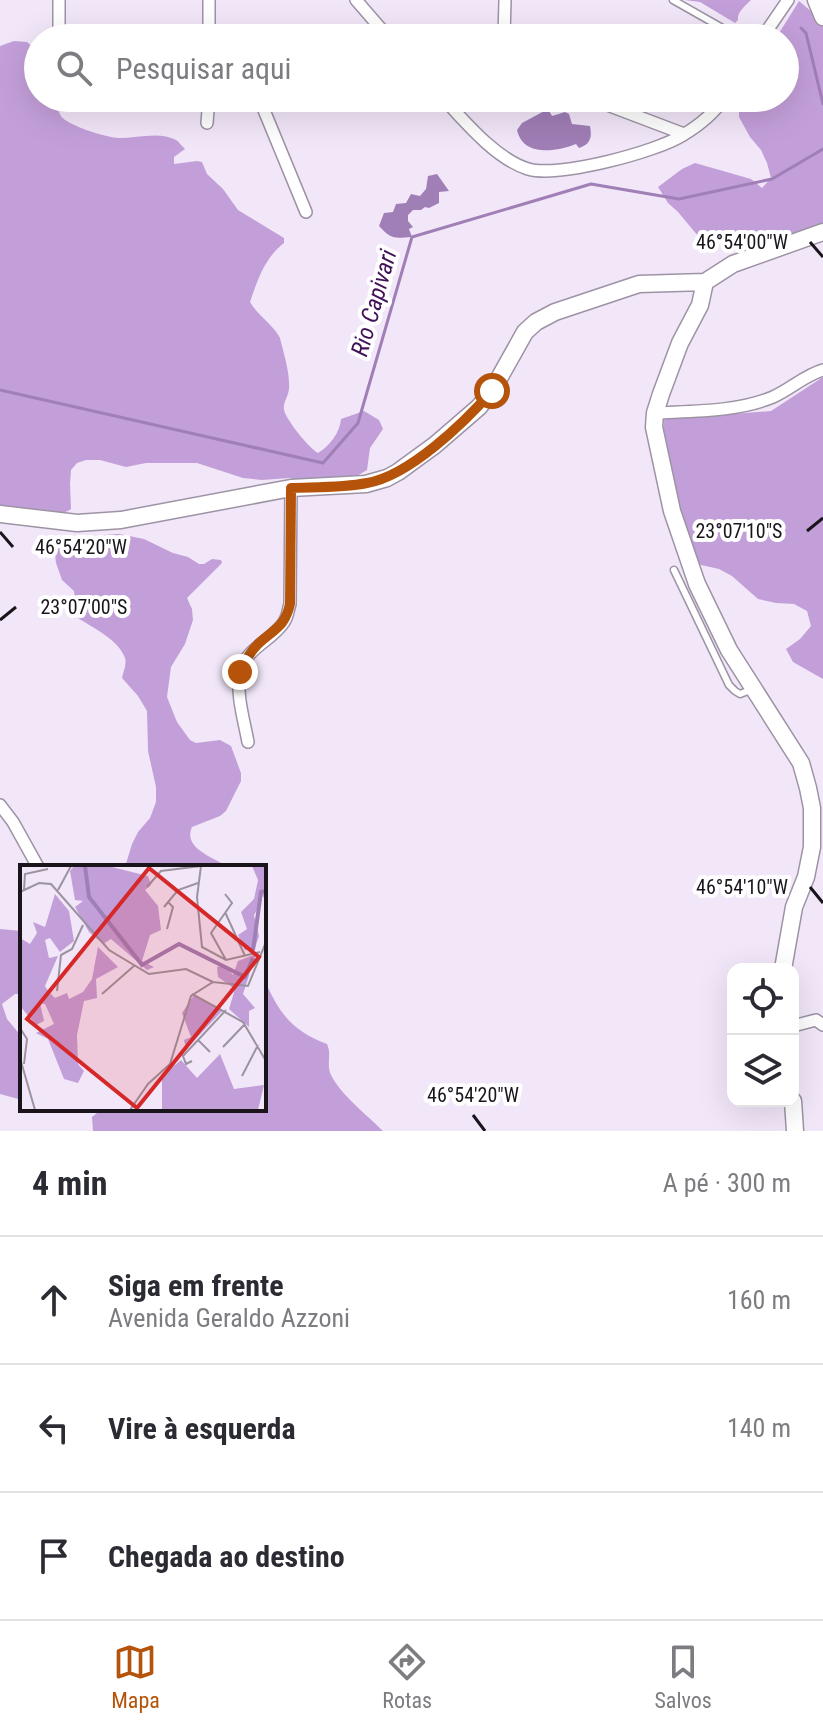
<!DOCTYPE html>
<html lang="pt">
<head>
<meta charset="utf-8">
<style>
	body { margin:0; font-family:"Roboto Condensed",sans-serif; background:#f2f2f3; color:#2b2b33 }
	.controls { position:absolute; right:24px; bottom:24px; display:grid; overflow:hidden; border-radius:16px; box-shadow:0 8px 32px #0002 }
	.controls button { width:72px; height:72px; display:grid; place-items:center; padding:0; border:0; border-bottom:2px solid #e1e1e2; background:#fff; color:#2b2b33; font:40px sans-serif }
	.stop { position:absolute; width:24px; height:24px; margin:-18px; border:6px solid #b45309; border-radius:50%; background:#fff }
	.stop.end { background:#b45309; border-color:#fff; box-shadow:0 2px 8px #0008 }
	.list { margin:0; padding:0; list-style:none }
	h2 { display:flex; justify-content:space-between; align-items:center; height:104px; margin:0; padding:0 32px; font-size:34px }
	h2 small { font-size:26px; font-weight:400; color:#7c7c81 }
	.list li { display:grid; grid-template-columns:52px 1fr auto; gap:24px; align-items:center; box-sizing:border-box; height:128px; padding:0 32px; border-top:2px solid #e1e1e2 }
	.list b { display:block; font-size:30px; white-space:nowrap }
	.list p { margin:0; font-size:26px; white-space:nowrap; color:#7c7c81 }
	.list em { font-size:26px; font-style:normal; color:#7c7c81 }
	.icon { flex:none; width:44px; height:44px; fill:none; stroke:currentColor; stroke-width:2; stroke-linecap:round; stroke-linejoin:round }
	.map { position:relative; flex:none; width:823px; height:1131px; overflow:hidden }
	.search { position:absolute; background:#fff; box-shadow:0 8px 32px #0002; left:24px; right:24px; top:24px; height:88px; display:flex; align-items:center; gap:20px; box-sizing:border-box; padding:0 28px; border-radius:44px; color:#7c7c81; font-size:30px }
	.sheet { height:488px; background:#fff }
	nav { display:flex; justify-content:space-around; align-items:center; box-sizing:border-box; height:112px; border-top:2px solid #e1e1e2; background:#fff; font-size:22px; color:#7c7c81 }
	nav a { display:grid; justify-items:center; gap:4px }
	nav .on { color:#b45309 }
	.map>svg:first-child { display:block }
	.forest { fill:#c39fd9 }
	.water { fill:#a07eb6 }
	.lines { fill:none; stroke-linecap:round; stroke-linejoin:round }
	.stream { stroke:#a07eb6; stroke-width:3 }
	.lane-casing { stroke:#9d93a4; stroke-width:9 }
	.street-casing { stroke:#9d93a4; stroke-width:14 }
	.secondary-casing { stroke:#9d93a4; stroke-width:19 }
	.lane { stroke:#fff; stroke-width:6 }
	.street { stroke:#fff; stroke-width:11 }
	.secondary { stroke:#fff; stroke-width:16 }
	.route { stroke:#b45309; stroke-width:10 }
	.ticks { fill:none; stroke:#19151b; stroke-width:3 }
	.labels { text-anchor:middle; stroke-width:8; stroke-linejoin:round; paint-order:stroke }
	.water-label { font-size:24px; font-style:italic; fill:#401156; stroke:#fff }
	.inset-river { fill:none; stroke:#a07eb6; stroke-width:4 }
	.inset-road { fill:none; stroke:#9b93a0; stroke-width:2 }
	.view { fill:#d62828; fill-opacity:0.15; stroke:#d62828; stroke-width:4 }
	.inset-edge { fill:none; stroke:#19151b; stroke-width:4 }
	.ticks-label { font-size:20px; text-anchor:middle; fill:#19151b; stroke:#fff; stroke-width:8; stroke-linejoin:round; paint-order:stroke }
</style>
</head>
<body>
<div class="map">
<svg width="823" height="1131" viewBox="0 0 823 1131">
	<rect width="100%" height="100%" fill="#f2e7f9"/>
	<path class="forest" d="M685,0H751C745,6 737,12 738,20L735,23L700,2Z
		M799,1L812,12L823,27V234L790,248L733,242L706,241L698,236L678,212L668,203L658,187L682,169L695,163L751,179L762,188L771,178L767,163L761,150L750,137L739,117V98H785V38H776Z
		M14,41L27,42L38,52V98H60C58,104 57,110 61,116C66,125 108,138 119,138C137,138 160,131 176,140C177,140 184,148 185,149L174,157V164L197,161L202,162L207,174L223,189L238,210L284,238V243C264,259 258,279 250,302C258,316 273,324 280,338C284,355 290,372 289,389C288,398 281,405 285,413C290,424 308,447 318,453C330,446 340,432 341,419L364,411L379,420L383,429L370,448L367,470L352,479L311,485L290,478L262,480L243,478L197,463H146L126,467L100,460H86L77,463L71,470L70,484L71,509C56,520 19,512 0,510V46Z
		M823,377V679L793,662L786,649L800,639L811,626L807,611L794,604L776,603L758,599L732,576L719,569L701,565L690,555L662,442L665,412L674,415L695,417L771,411Z
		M119,534L144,539L173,553L188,557L199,564H204L212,559L221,560L222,563L187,598L192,609L193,620L185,644L171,667L167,697L177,722L190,740L196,743L220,740L231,746L241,773V781L226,811L220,816L192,827C183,847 210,856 223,864L225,867H125L132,844L138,832L150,818L156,802V787L148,751L147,711L138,696L122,678C123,672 127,665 125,658C119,640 93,628 78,618L74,591L62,580L56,563L55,554L58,545L63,542L103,543L105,541L104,535Z
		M0,929L22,931V994H15L2,1004L7,1019L22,1037V1100L0,1094Z
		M264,979C279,1013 292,1031 327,1044C332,1054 326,1065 331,1075C341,1095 367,1115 383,1131H93L92,1117L102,1109H264Z"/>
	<path class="water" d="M548,109L552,116L565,112L569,114L572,124L590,126C592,137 591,144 579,148L576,144C556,152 523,157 517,130L522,123Z
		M437,174L449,191L439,192V203L429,208L425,207L421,210H413L408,215V221L413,227L409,229L412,237C394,238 392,240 379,226L384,213L393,212L396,204L406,203L411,194L420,196L426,189L428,176Z"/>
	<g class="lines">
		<path class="stream" d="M801,28L806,33L823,104
			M0,390L323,463L358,423L412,237L591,184L679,199L772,179L823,149"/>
		<defs>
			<path id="lane" d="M673,0L740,38
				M674,570L729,685L735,691L740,694L753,689"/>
			<path id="street" d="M356,0L389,38
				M59,38V0
				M209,38V0
				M504,38L505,0
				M762,38L788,0
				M259,98L306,212
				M443,98C465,122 496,159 528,169C558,178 656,152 683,135C698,126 715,112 724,98
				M589,98L684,134
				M207,123L209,98
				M655,413C694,411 737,412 773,397C791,389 805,375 823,370
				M248,742C244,720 236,695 240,673C245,648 272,641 284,622C288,616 288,610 290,604L291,488
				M0,805L13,822L38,867
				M793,1026L816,1020L823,1025"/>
			<path id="secondary" d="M816,0L823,17
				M0,514L77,523L121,520L291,488L366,484L387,478L398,472L435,445L479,407L492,391L525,332L536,322L555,312L639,284L705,282
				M783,969L794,907L806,877L812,847V808L808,788L801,763L729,650L697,584L672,511L654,427L655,413L661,394L680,343L700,305L705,282L733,264L823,232
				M793,1101L795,1131"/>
		</defs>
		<use href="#lane" class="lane-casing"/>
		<use href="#street" class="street-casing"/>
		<use href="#secondary" class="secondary-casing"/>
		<use href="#lane" class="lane"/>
		<use href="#street" class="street"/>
		<use href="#secondary" class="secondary"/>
	</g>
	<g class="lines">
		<path class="route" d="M240,672C245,661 250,652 258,644C274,629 285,627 290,604L291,488C316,487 342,488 367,483C409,476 464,423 492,391"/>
	</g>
	<path class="ticks" d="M810,242L823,257M807,531L823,518M0,532L13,547M0,620L16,607M810,887L823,903M473,1115L485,1131"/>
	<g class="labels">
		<g class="water-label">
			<text transform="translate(374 303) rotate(-74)" y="8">Rio Capivari</text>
		</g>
	</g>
	<g transform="translate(20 865)">
		<rect width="246" height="246" fill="#f2e7f9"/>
		<path d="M54,1H88L128,11L131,20L125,25L138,41L141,65L130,70L122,96L134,102L127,105L91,74L83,79L69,67L55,42L63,36L55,35L50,6ZM232,1H246V36L239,25L240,40L234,50L239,71L235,83L225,85L218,70L227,64L221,47L234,34L238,15ZM35,29L49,46L54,76L40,87L30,73L25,75L29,93L38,91L25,121L29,127L35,133L47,128L49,134L63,127L72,114L78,82L98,102L76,114L77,133L64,136L57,170L58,199L64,206L58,218L44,214L28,174L16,168L34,159L25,139L20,138L24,156L16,160L0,141V73L10,79L17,68L13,57L25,62ZM236,89L223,129L235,143L229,146V162L209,144L215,124L198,112L197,102L205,100L213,110L218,96ZM174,130L203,145L166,184L164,175L171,172L162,148ZM200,189L214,224L244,220L238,245H142V211L161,195L177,213Z" fill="#c39fd9"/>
		<path class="inset-river" d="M65,1L69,32L122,100L159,79L225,112L233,93M233,85L241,27L246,26"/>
		<path class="inset-road" d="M181,1L177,32L182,82L206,95L240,87M127,22L141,6L181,1M4,25L5,9L28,4M38,25L51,1M0,27L19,18L31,19L89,85L129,109L166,104L193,117M205,29L212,38L191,68L206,95M144,42L158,25L178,18M205,47L225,91M147,64L153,42L148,37M37,126L41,90L52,84L63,60M82,129L115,100M172,129L223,157L246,196M0,163L7,174L4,199M203,182L225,159M190,187L178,175L206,145M0,193L15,245M172,196L166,199L163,191L178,175M222,211L238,180M110,245L128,219L150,199L171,131L193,117L228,121L246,77"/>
		<path class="view" d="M129,3L239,92L117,243L7,154Z"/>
		<rect width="246" height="246" class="inset-edge"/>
	</g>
	<g class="ticks-label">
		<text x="742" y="249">46°54'00"W</text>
		<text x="739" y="538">23°07'10"S</text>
		<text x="81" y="554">46°54'20"W</text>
		<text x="84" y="614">23°07'00"S</text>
		<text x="742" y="894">46°54'10"W</text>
		<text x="473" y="1102">46°54'20"W</text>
	</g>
</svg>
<div class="controls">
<button><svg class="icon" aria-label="locate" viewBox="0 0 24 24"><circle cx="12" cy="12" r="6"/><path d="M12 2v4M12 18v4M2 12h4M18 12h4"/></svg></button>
<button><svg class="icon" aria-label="layers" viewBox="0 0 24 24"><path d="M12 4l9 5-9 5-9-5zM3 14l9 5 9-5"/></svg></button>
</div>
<div class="stop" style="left:492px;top:391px"></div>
<div class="stop end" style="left:240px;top:672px"></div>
<div class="search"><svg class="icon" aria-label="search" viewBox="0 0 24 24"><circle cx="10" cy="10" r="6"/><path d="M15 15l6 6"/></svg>Pesquisar aqui</div>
</div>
<section class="sheet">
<h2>4 min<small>A pé · 300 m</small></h2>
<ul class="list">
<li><svg class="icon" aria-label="ahead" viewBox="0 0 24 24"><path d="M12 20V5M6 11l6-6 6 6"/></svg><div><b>Siga em frente</b><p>Avenida Geraldo Azzoni</p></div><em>160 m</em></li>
<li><svg class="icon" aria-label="left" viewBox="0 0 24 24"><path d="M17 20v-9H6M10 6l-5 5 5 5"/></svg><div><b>Vire à esquerda</b></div><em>140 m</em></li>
<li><svg class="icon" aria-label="arrive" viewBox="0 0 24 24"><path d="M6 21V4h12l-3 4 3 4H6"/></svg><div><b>Chegada ao destino</b></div></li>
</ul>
</section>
<nav>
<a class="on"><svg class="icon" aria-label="map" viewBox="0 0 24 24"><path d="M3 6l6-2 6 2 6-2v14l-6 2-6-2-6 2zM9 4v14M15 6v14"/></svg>Mapa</a>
<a><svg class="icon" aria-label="directions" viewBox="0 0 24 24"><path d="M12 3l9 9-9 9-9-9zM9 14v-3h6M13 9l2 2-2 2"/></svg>Rotas</a>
<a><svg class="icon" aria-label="saved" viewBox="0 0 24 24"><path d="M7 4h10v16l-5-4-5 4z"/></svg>Salvos</a>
</nav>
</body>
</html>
